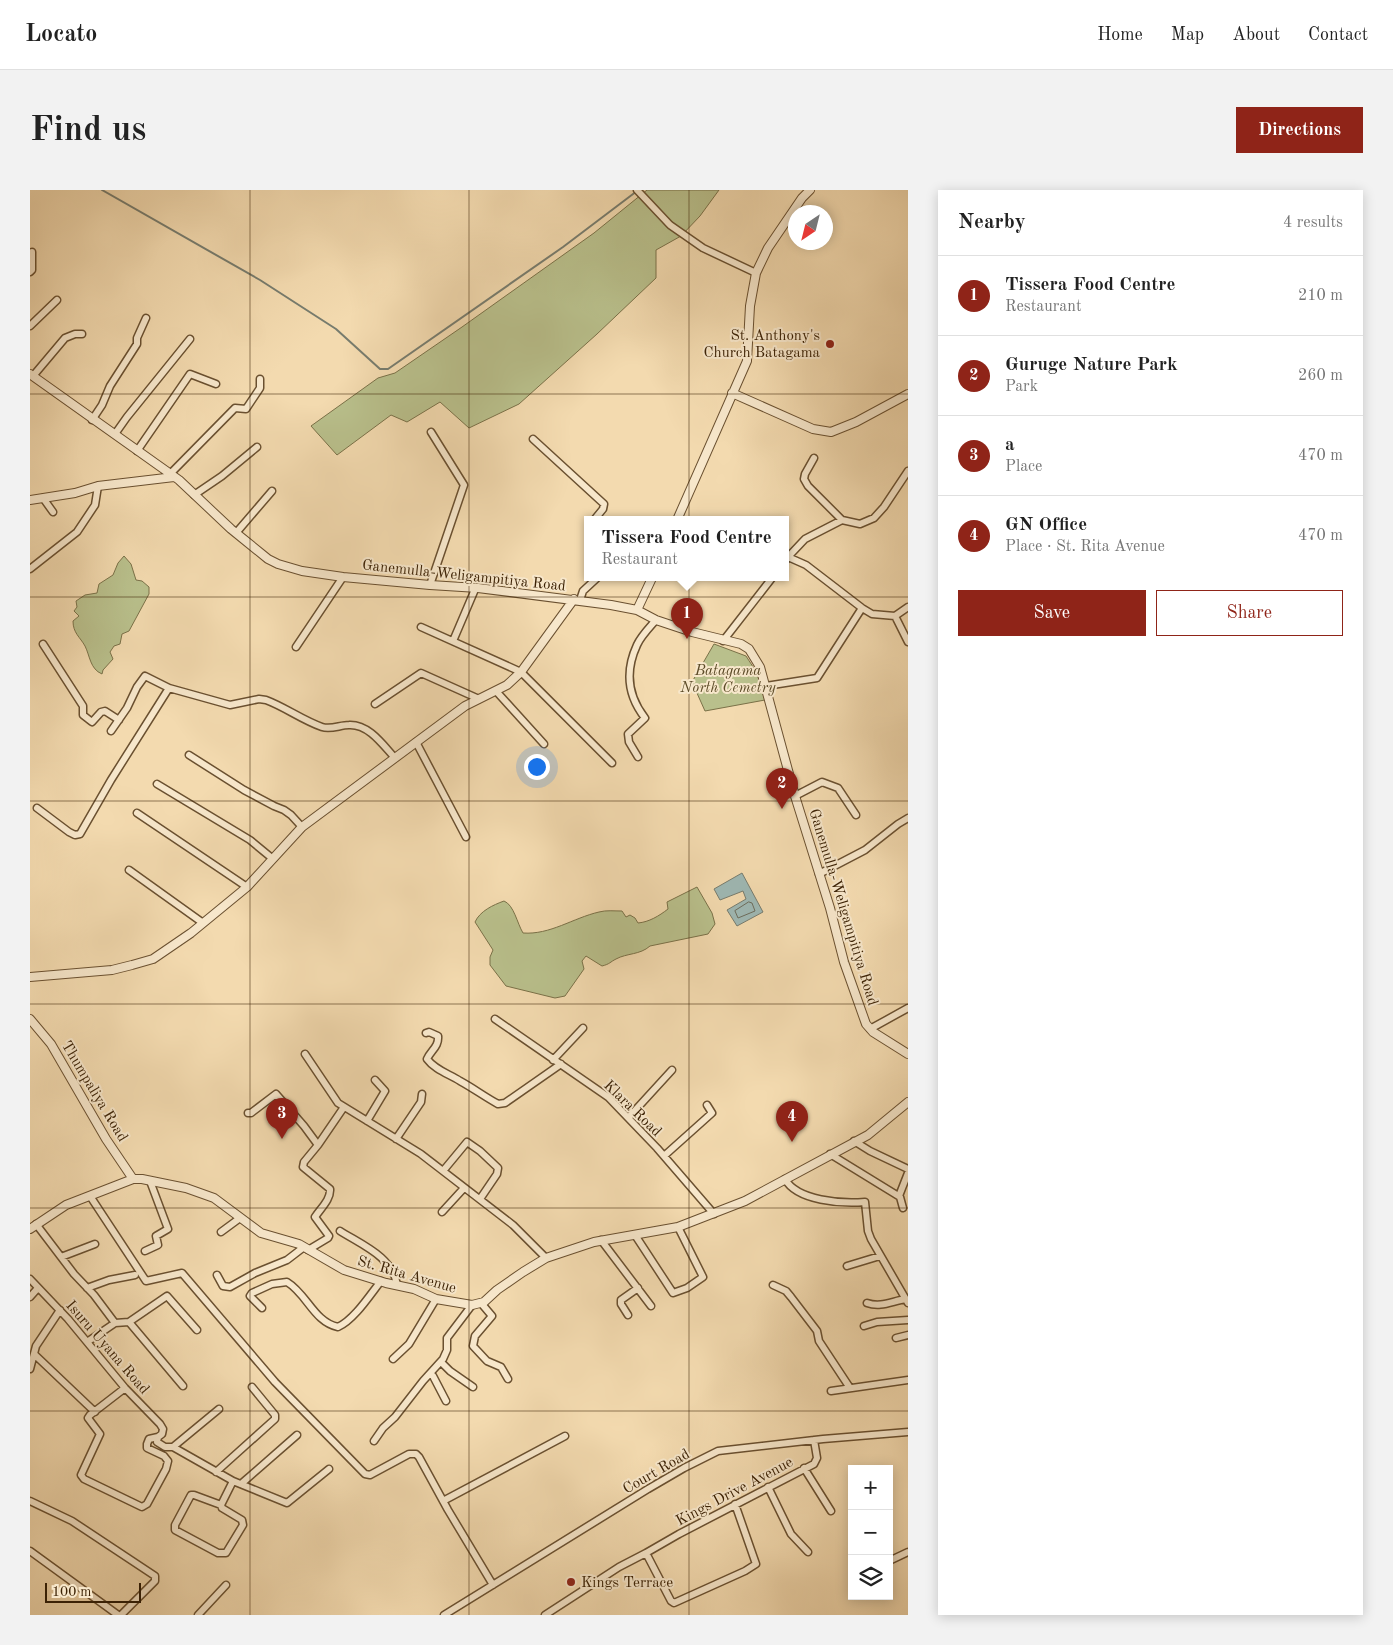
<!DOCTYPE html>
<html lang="en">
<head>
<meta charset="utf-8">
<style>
	body { margin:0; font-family:"Old Standard TT",serif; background:#f2f2f2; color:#222 }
	.controls { position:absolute; right:15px; bottom:15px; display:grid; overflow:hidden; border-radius:0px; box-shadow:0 2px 12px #0003 }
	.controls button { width:45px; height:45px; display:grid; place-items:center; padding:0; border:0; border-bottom:1px solid #e0e0e0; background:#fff; color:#222; font:25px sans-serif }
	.compass { position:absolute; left:758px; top:15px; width:45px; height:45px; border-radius:50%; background:#fff; box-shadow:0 2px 12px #0003; rotate:215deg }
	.scale { position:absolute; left:15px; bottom:12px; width:96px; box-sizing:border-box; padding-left:5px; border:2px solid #3c2205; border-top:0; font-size:14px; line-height:18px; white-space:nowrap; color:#3c2205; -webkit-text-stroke:4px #f7e7cb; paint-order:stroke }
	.you { position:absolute; left:506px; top:576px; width:18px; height:18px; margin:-12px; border:4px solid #fff; border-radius:50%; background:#1a73e8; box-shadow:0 0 0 8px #1a73e833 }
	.badge { display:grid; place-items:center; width:32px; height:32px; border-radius:50%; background:#8f2418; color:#fff; font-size:16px; font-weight:700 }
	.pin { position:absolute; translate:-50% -41px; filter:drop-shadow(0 1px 2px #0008) }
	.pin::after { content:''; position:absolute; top:26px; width:18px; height:15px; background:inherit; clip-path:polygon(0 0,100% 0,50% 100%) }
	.popup { position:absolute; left:554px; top:326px; width:205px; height:65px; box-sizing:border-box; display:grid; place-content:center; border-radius:0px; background:#fff; filter:drop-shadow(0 1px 4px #0005); font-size:16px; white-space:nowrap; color:#767676 }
	.popup b { font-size:19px; color:#222 }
	.popup::after { content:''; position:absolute; left:50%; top:100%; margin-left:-10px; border:10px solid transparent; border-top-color:#fff }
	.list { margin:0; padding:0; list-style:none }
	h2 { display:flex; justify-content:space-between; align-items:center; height:65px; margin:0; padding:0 20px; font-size:21px }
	h2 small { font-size:16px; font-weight:400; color:#767676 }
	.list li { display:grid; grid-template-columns:32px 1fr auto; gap:15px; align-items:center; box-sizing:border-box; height:80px; padding:0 20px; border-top:1px solid #e0e0e0 }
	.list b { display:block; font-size:19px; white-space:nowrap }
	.list p { margin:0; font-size:16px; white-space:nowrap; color:#767676 }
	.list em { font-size:16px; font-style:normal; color:#767676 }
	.actions { display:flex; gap:10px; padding:15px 20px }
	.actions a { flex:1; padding:11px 0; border:1px solid #8f2418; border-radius:0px; text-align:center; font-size:18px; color:#8f2418 }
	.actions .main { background:#8f2418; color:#fff }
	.icon { flex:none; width:28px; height:28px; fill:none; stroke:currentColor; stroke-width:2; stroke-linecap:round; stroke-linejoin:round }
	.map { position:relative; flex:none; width:878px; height:1425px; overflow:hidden; border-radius:0px }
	header { display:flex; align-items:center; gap:30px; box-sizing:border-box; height:70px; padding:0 25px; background:#fff; border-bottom:1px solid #e0e0e0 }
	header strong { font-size:24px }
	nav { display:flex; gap:28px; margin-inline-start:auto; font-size:18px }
	.intro { display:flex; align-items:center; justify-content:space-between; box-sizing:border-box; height:120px; padding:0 30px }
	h1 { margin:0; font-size:35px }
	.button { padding:12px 22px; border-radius:0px; background:#8f2418; color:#fff; font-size:18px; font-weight:700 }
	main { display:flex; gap:30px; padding:0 30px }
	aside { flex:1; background:#fff; border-radius:0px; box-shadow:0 2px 12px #0003 }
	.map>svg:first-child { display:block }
	.green { fill:#b9c08c; stroke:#7a7148 }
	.water { fill:#9eb8b4; stroke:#777c6e }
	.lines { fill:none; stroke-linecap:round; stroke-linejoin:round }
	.shore { stroke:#6d6d5c; stroke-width:1 }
	.stream { stroke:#777c6e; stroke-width:2 }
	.minor-casing { stroke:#6a5030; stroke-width:9 }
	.tertiary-casing { stroke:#6a5030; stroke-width:10 }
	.minor { stroke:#f7e7cb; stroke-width:6 }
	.tertiary { stroke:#f7e7cb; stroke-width:8 }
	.grid { fill:none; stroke:#3c2205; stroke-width:1; stroke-opacity:0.55 }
	.poi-dot { fill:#8f2418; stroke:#f7e7cb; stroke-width:2 }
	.labels { text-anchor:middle; stroke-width:4; stroke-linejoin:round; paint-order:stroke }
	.poi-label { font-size:15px; fill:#3c2205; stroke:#f7e7cb; text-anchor:end }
	.street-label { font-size:15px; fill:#3c2205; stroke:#f7e7cb }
	.park-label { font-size:15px; font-style:italic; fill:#5b4a27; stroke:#f7e7cb }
</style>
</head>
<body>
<header>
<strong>Locato</strong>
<nav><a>Home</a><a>Map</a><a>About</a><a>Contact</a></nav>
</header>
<div class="intro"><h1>Find us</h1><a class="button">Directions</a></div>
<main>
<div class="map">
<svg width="878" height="1425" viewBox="0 0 878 1425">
	<rect width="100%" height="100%" fill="#f3daaf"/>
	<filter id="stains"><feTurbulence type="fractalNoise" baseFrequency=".004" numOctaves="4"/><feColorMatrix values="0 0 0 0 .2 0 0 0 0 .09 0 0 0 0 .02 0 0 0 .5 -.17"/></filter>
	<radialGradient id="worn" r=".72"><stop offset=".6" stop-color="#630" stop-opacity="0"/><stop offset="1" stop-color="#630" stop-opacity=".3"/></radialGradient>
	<path class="green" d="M617,0H689L670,26L651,46L626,60V88L567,144L489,214L439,238L410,212L377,232L361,225L307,265L281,236L348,188L365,183L432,137L564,43Z
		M94,366L101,374L106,390L112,391L119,397V404L99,441L92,444L90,454L84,456L80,462L83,469L73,480L72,484C60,479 60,466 55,456C50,447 43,443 43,431L49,426L44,421L47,417L46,411L55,405L67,403L69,394L83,385L88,373Z
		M684,454L716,466L727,483L735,510L675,521L662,492Z
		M667,697L682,723L685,734L678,744L620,756C610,765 597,763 586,769C580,772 580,774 572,776L556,766L552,771L554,779L535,806L525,808L476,796L460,775V767L463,760L445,732C450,721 463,715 474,711C484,715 487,733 493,743C520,745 543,728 569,722C576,720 584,721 592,721L596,727L600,725L605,728L608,733C619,732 629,726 638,719L637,712Z"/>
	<path class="water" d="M712,683L733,722L707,736L697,720L716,709L713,701L690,710L684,699Z"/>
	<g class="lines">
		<path class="shore" d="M719,712L722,713L725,721L708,728L705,721Z"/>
		<path class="stream" d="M72,0L230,90L306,139L350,179H358L533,57L607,1"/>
		<defs>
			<path id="minor" d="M607,0L640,35L673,58L726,83
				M0,82L2,80V62
				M0,136L27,110
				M3,186L35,148L45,144H52
				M62,230L72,215L80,196L107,154V148L116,128
				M85,244L97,227L160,149
				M503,249L574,314L573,319L564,330
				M107,261L160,184L186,194
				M784,268L775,284L774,289L778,296L812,330
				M140,284L205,218L216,219L230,198V189
				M164,305L192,286L227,257
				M13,308L23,322
				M206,343L242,301
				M758,367L775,349L812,330L830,334L844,328L854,317L878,281
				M756,370L758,367L776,375L832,418L842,424L865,426L878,417
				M0,379L47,342L65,315L68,296
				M400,395L434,295L401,242
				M550,410L553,401L567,388
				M865,426L878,452
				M391,437L491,482L582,573
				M423,451L446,397
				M693,451L742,388
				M13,454L53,516V525L62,532L71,522L75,521L89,530
				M266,457L313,387
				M736,496L787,488L832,418
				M466,501L514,554
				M345,514L391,483L449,509
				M81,541L97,518L107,497L115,486L139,498
				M386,552L436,647
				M159,565L214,600L244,616L254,620L261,625L272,637
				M608,567L599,552L598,544L615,528C597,505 595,481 607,455C611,446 620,437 626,430
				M127,594L220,650L243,669
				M765,606L792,592L808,598L826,625
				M7,618L39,642L45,645L50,644L81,590L139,498L200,515L229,509L236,510C255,517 272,530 292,537C301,540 310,535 319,535C339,534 353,555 365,568
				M107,623L217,697
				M99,680L173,733
				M789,684L835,660L868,634L878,628
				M465,829L578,907L627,958L684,1024
				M840,839L878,818
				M396,843L399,842L408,846C409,857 401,860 397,869C405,880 419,884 430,891C443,898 455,907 468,914L475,913L531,874
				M275,864L308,913L391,964L483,1035L516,1068
				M523,870L553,838
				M218,923H221L246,904L274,936L288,955L314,917
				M599,927L642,880
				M337,931L355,901L345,890
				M366,949L391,912L392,904
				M824,951L840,961L878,979
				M800,964L870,1007L873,1018
				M634,966L682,923L677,915
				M413,981L437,952L450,961L468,978L467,984L450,1009
				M755,989C767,1011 812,1014 835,1012L838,1041L841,1049L878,1113
				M60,1006L116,1091L152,1083L245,1192L335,1284L340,1285L379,1264H386L389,1267L418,1320L463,1395
				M869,1006L878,983
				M412,1022L434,998
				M6,1034L44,1084L64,1105L85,1133L99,1132L153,1196
				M310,1041C332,1055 363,1067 367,1095
				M191,1042L210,1028
				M605,1045L643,1103L657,1098L673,1087L648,1037
				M571,1050L621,1116
				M278,1060L298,1048L299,1046L285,1027C291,1018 301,1009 300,999L273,977L274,972L288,955
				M115,1061L128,1055L126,1046L138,1039L120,991
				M31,1067L65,1054
				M817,1076L850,1066
				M187,1085L193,1096L200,1097L225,1083L257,1070L274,1057
				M0,1089L38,1129L95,1198L130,1234L133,1239L132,1244L128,1247L127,1252L135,1257H143L203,1291L191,1315L192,1318L212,1330L213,1335L196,1363H188L145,1340V1335L161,1305H164L191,1315
				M743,1095L756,1101L761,1107L787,1141L789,1151L820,1198
				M57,1098L79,1090L105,1085
				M0,1107L8,1098
				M451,1113L462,1126L445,1146L443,1156L457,1171L471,1177L478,1189
				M837,1113C851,1118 862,1111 876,1109
				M232,1118L220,1106L222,1103L242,1094L257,1092C277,1104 284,1132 308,1137C324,1130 340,1105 351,1091
				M598,1125L591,1114V1110L608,1098
				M99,1132L137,1106L167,1140
				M834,1136L847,1132L878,1130
				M866,1148L878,1145
				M57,1152L85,1133
				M4,1164L65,1222
				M363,1169L379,1154L406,1109
				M411,1172L420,1181L443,1197
				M0,1179L6,1156L30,1120
				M400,1184L403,1186L416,1211
				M95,1198L60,1225L58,1228L70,1244L51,1285L54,1289L112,1317L117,1314L136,1279L138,1271L134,1266L117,1258V1254L119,1249L128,1247
				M801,1201L878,1190
				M344,1251L353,1238L365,1227L393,1191L413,1169L417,1160V1148L442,1115
				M143,1257L189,1219
				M774,1278L801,1321
				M186,1282L245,1229V1225L222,1197
				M203,1291L257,1313L299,1279
				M211,1294L267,1245
				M738,1297L761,1344L778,1362
				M0,1311L42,1331L125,1386V1391L91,1425
				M413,1311L535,1246
				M0,1361L88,1425
				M616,1363L649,1344L784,1274L787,1268L784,1250
				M859,1371L878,1362
				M168,1425L196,1395
				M414,1425L618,1299L654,1278L688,1261L793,1249L878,1242
				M515,1425L589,1377L616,1363L641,1411L644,1413L715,1381L726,1374L705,1314"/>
			<path id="tertiary" d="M0,184L149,290L201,339L238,369L248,374L272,381L313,387L400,395L448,398L581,415L607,420L626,430L662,442L711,454L719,459L730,477L765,606L800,718L814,772L836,834L843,842L878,864
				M702,203L783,239L801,242L826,232L878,204
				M0,310L45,303L68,296L144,287
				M647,330L717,171L720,116L726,83L738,58L772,8L780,0
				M607,420L622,388
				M0,787L82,780L102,775L123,769L161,743L217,697L272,637L435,516L477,495L491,482L544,409
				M0,829L21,854L76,949L103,989
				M0,1039L36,1015L103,989H112L156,998L184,1008L231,1043L269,1054L314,1080L356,1093L384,1099L406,1109L442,1115L454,1112L467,1100L493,1082L516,1068L564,1052L648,1037L715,1011L838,945L878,912"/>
		</defs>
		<use href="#minor" class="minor-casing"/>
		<use href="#tertiary" class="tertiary-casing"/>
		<use href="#minor" class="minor"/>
		<use href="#tertiary" class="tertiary"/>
	</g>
	<path class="grid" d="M220,0V1425M439,0V1425M659,0V1425M0,204H878M0,407H878M0,611H878M0,814H878M0,1018H878M0,1221H878"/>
	<g class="poi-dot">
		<circle cx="800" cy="154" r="5"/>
		<circle cx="541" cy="1392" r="5"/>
	</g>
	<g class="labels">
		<g class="poi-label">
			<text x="790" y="150">St. Anthony's<tspan x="790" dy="17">Church Batagama</tspan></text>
			<text x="551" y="1397" text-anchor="start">Kings Terrace</text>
		</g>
		<g class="street-label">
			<text transform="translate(434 385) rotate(6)" y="5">Ganemulla-Weligampitiya Road</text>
			<text transform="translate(814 717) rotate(73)" y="5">Ganemulla-Weligampitiya Road</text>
			<text transform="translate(65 901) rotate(59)" y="5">Thumpaliya Road</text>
			<text transform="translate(603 918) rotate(44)" y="5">Klara Road</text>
			<text transform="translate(377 1084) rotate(16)" y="5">St. Rita Avenue</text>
			<text transform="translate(78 1157) rotate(49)" y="5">Isuru Uyana Road</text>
			<text transform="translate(626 1281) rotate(-30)" y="5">Court Road</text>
			<text transform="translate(704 1301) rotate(-28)" y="5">Kings Drive Avenue</text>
		</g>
		<g class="park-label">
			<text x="698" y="485">Batagama<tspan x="698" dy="17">North Cemetry</tspan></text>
		</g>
	</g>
	<rect width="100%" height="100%" filter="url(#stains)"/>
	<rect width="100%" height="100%" fill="url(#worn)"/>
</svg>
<div class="controls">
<button>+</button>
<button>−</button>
<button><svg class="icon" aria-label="layers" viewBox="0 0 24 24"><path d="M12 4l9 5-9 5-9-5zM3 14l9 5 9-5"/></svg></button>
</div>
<svg class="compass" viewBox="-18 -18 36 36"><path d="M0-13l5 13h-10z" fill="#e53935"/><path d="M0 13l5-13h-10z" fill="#767676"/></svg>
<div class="scale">100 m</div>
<div class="you"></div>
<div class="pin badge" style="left:657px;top:449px">1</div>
<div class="popup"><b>Tissera Food Centre</b>Restaurant</div>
<div class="pin badge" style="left:752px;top:619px">2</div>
<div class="pin badge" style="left:252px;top:949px">3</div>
<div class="pin badge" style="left:762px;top:952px">4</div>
</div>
<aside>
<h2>Nearby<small>4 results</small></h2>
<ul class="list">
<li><span class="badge">1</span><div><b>Tissera Food Centre</b><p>Restaurant</p></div><em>210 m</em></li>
<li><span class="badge">2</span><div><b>Guruge Nature Park</b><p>Park</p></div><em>260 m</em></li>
<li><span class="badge">3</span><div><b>a</b><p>Place</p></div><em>470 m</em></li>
<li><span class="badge">4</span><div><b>GN Office</b><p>Place · St. Rita Avenue</p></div><em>470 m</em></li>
</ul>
<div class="actions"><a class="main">Save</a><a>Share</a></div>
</aside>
</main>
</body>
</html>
